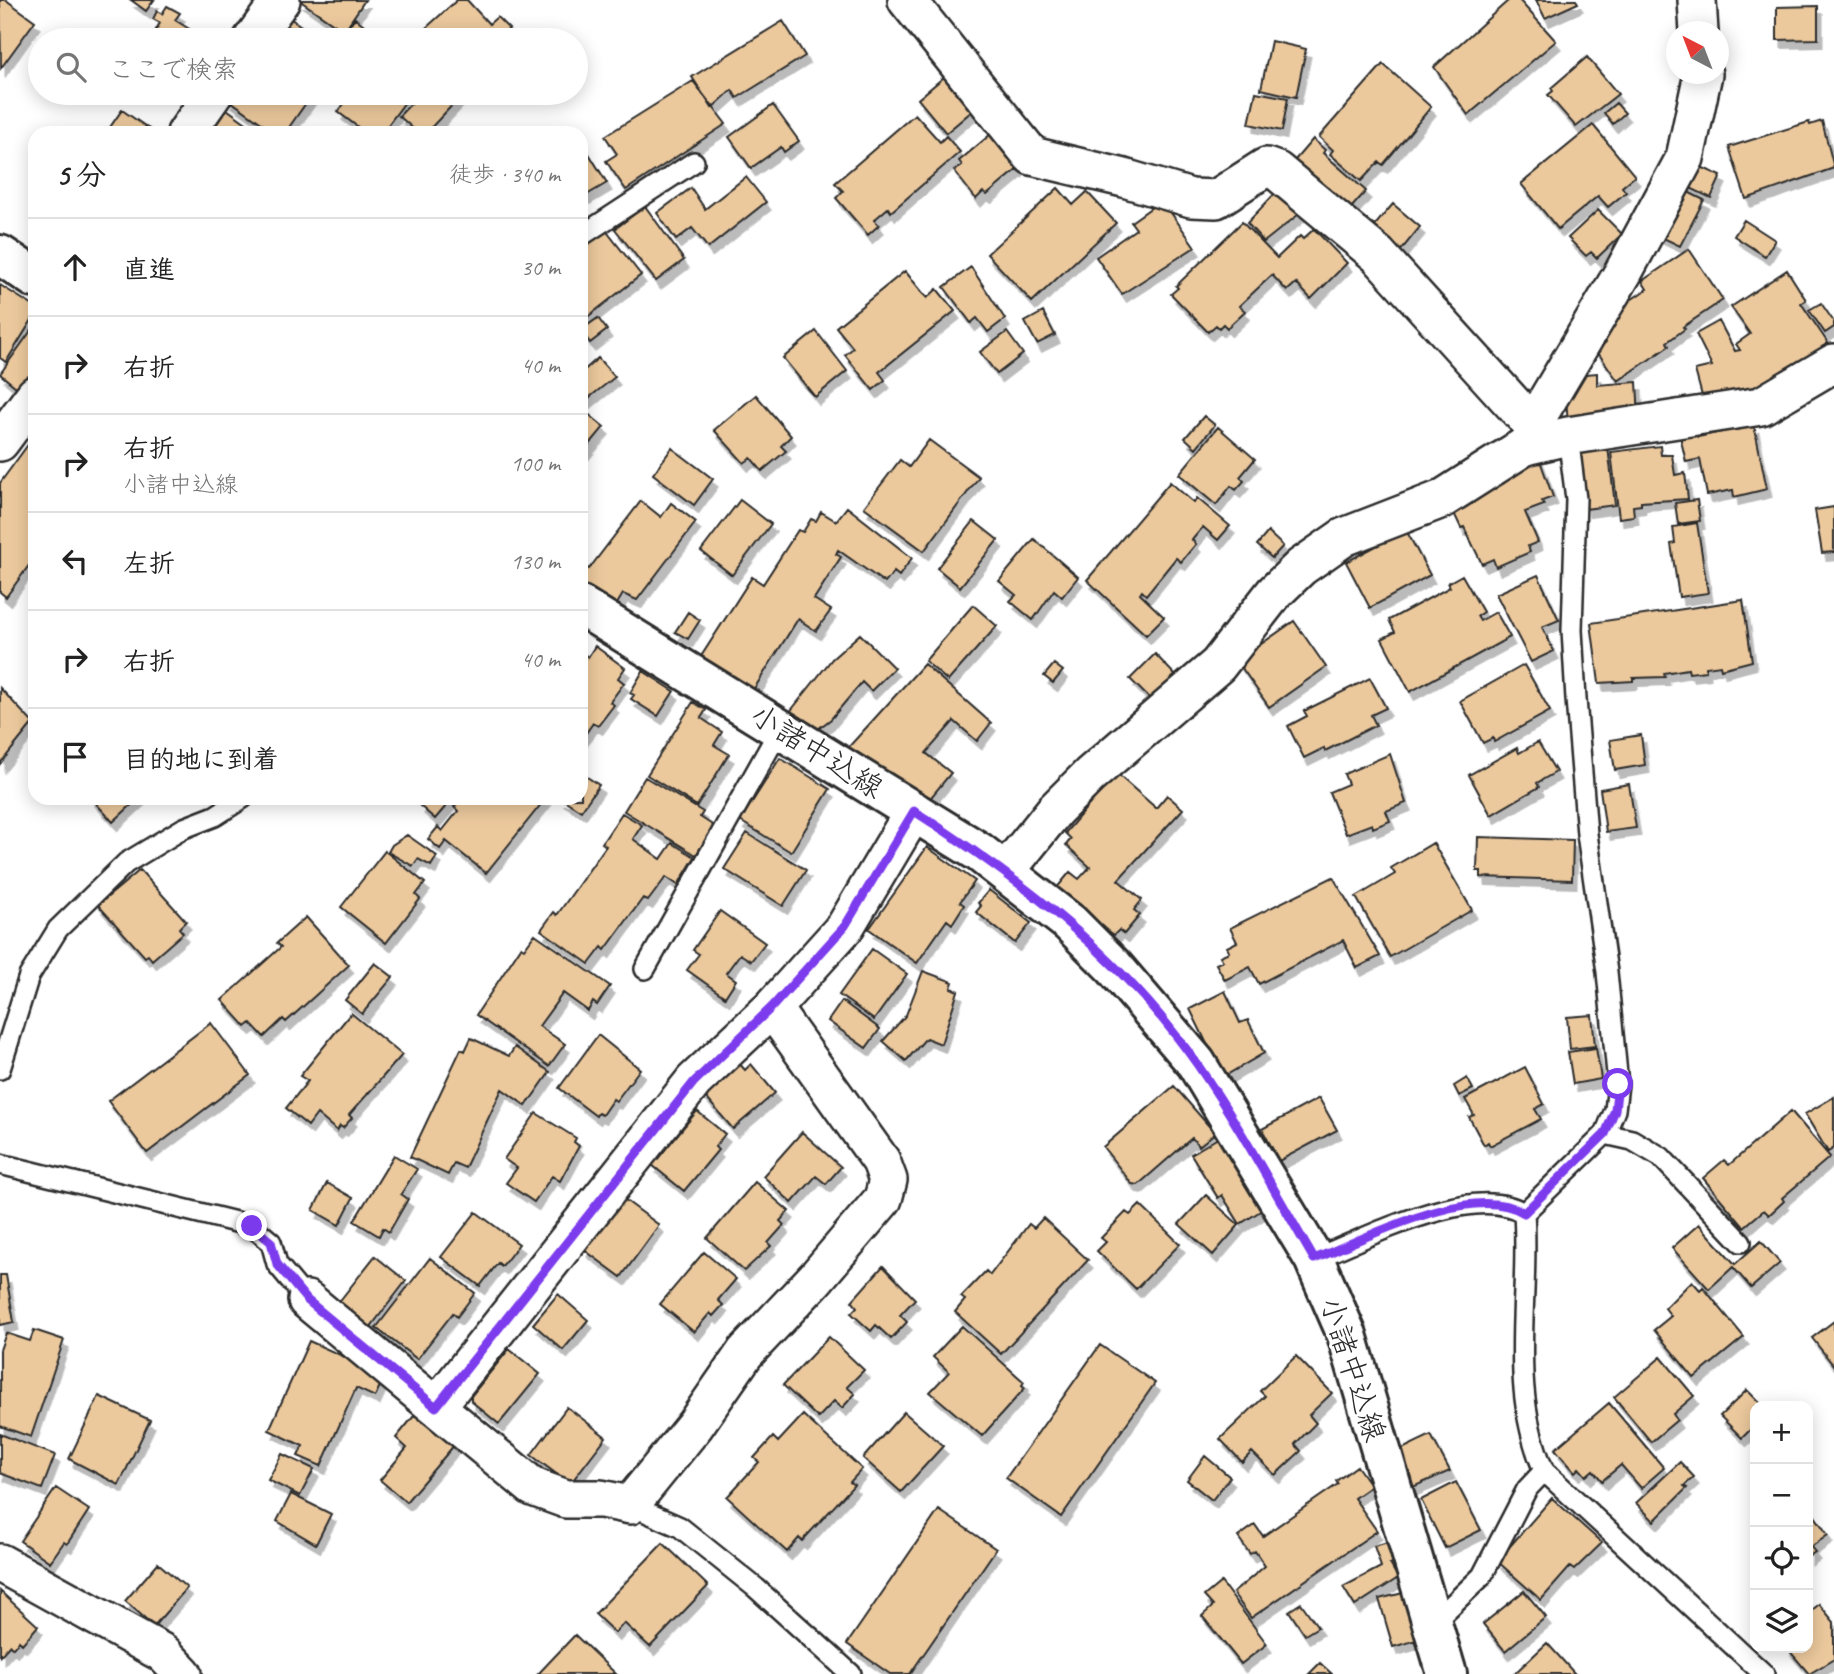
<!DOCTYPE html>
<html lang="ja">
<head>
<meta charset="utf-8">
<style>
	body { margin:0; font-family:Caveat,"Klee One",sans-serif; background:#f2f2f2; color:#222 }
	.controls { position:absolute; right:21px; bottom:21px; display:grid; overflow:hidden; border-radius:14px; box-shadow:0 4px 18px #0003 }
	.controls button { width:63px; height:63px; display:grid; place-items:center; padding:0; border:0; border-bottom:2px solid #e0e0e0; background:#fff; color:#222; font:35px sans-serif }
	.compass { position:absolute; left:1666px; top:21px; width:63px; height:63px; border-radius:50%; background:#fff; box-shadow:0 4px 18px #0003; rotate:318deg }
	.stop { position:absolute; width:21px; height:21px; margin:-16px; border:5px solid #7c3aed; border-radius:50%; background:#fff }
	.stop.end { background:#7c3aed; border-color:#fff; box-shadow:0 2px 7px #0008 }
	.list { margin:0; padding:0; list-style:none }
	h2 { display:flex; justify-content:space-between; align-items:center; height:91px; margin:0; padding:0 28px; font-size:30px }
	h2 small { font-size:23px; font-weight:400; color:#767676 }
	.list li { display:grid; grid-template-columns:46px 1fr auto; gap:21px; align-items:center; box-sizing:border-box; height:98px; padding:0 28px; border-top:2px solid #e0e0e0 }
	.list b { display:block; font-size:26px; white-space:nowrap }
	.list p { margin:0; font-size:23px; white-space:nowrap; color:#767676 }
	.list em { font-size:23px; font-style:normal; color:#767676 }
	.icon { flex:none; width:38px; height:38px; fill:none; stroke:currentColor; stroke-width:2; stroke-linecap:round; stroke-linejoin:round }
	.map { position:relative; flex:none; width:1834px; height:1674px; overflow:hidden }
	.search { position:absolute; background:#fff; box-shadow:0 4px 18px #0003; left:28px; top:28px; width:560px; height:77px; display:flex; align-items:center; gap:18px; box-sizing:border-box; padding:0 24px; border-radius:38px; color:#767676; font-size:26px }
	.panel { position:absolute; background:#fff; box-shadow:0 4px 18px #0003; left:28px; top:126px; width:560px; height:679px; border-radius:21px }
	.map>svg:first-child { display:block }
	.building { fill:#ecc99d; stroke:#2b2b2b; stroke-width:2; filter:url(#shadow) }
	.lines { fill:none; stroke-linecap:round; stroke-linejoin:round }
	.lane-casing { stroke:#2b2b2b; stroke-width:24 }
	.street-casing { stroke:#2b2b2b; stroke-width:42 }
	.secondary-casing { stroke:#2b2b2b; stroke-width:44 }
	.lane { stroke:#fff; stroke-width:19 }
	.street { stroke:#fff; stroke-width:37 }
	.secondary { stroke:#fff; stroke-width:38 }
	.route { stroke:#7c3aed; stroke-width:9 }
	.labels { text-anchor:middle; stroke-width:6; stroke-linejoin:round; paint-order:stroke }
	.street-label { font-size:30px; fill:#2b2b2b; stroke:#fff }
</style>
</head>
<body>
<div class="map">
<svg width="1834" height="1674" viewBox="0 0 1834 1674">
	<defs>
		<filter id="shadow"><feDropShadow dx="4.5" dy="8" stdDeviation="0" flood-color="#0004"/></filter>
	</defs>
	<rect width="100%" height="100%" fill="#fff"/>
	<filter id="ink" filterUnits="userSpaceOnUse"><feTurbulence type="fractalNoise" baseFrequency=".0143" numOctaves="2"/><feDisplacementMap in="SourceGraphic" scale="14" xChannelSelector="R" yChannelSelector="G"/><feConvolveMatrix kernelMatrix="1 2 1 2 8 2 1 2 1" color-interpolation-filters="sRGB"/></filter>
	<g filter="url(#ink)">
		<path class="building" d="M0,0H6L35,21L1,68Z
			M131,0H154L146,11Z
			M299,0H365L344,31Z
			M457,0H467L489,24L497,17L509,29L502,35L507,40H419L430,30L427,27Z
			M1509,0H1519L1556,41L1468,115L1434,67Z
			M1536,0H1576L1578,3L1545,18Z
			M167,6L180,13L175,20L207,40H150L160,23L153,19L157,11L162,14Z
			M1818,6V39L1777,40V7Z
			M287,16L321,40H270Z
			M355,18L384,40H343L340,38Z
			M783,21L805,56L737,98L732,90L712,108L692,77Z
			M1271,41L1306,49L1296,97L1261,89Z
			M1587,57L1618,94L1576,127L1548,95L1553,91L1551,88Z
			M1383,64L1431,107L1383,165L1379,162L1361,181L1330,154L1333,150L1319,137Z
			M944,77L972,111L946,133L918,99Z
			M693,81L726,124L626,190L606,161L617,154L605,136Z
			M1256,92L1288,98L1282,131L1249,124Z
			M233,93H313L285,133L274,132L228,99Z
			M352,93L361,98L365,93H401L408,98L382,133H366L338,112Z
			M421,93H454L459,98L426,133H418L399,116Z
			M1616,103L1625,113L1613,124L1604,113Z
			M773,105L799,141L784,152L781,147L751,168L729,137Z
			M224,107L260,133H205Z
			M122,110L155,133H106Z
			M915,114L940,142L946,136L960,152L891,212L888,208L874,220L879,225L868,235L836,198L843,191L835,183Z
			M1822,121L1834,168L1746,199L1729,147L1809,122L1810,125Z
			M1593,125L1635,176L1622,187L1626,192L1608,207L1598,196L1558,229L1521,184Z
			M991,134L1019,168L987,195L983,192L976,199L954,171L962,165L959,161Z
			M1313,139L1325,150L1323,153L1366,191L1344,216L1289,167Z
			M583,144L607,183L585,196L581,190Z
			M1690,162L1721,176L1711,198L1680,183Z
			M746,177L766,202L708,248L692,228L676,240L657,213L691,188L705,209Z
			M1281,187L1303,211L1264,242L1247,223Z
			M1058,188L1073,205L1087,192L1116,223L1032,302L987,254Z
			M1682,189L1704,200L1680,246L1657,235Z
			M1162,200L1195,247L1122,294L1096,257L1136,229L1131,222Z
			M1393,204L1420,227L1398,254L1370,231Z
			M645,206L684,260L656,281L615,229Z
			M1598,210L1622,234L1597,258L1591,252L1586,256L1568,238Z
			M1744,220L1775,240L1765,256L1734,236Z
			M1242,222L1277,258L1300,236L1303,239L1314,229L1347,263L1311,299L1296,283L1287,291L1272,275L1239,306L1245,311L1227,328L1223,324L1219,328L1216,325L1208,332L1171,294L1178,288L1176,286Z
			M604,228L641,275L585,319L581,315V248Z
			M1689,249L1723,300L1683,327L1685,329L1667,342L1669,346L1618,381L1596,350L1606,342L1597,330L1601,320L1647,289L1642,281Z
			M971,267L1005,319L988,332L977,318L971,323L944,287Z
			M1787,270L1806,300L1801,303L1828,343L1753,394L1705,407L1695,370L1712,366L1696,334L1719,321L1735,351L1740,350L1736,344L1750,334L1731,307Z
			M905,271L927,298L937,289L955,311L879,372L885,380L873,390L845,355L853,348L836,327Z
			M0,285L35,307V315L6,362L0,358Z
			M1821,303L1834,322V327L1825,333L1809,310Z
			M1043,312L1055,335L1037,344L1025,322Z
			M598,318L607,330L590,343L581,330Z
			M35,325V372L21,391L0,374Z
			M816,331L847,371L815,397L783,358Z
			M1007,332L1023,354L997,374L980,352Z
			M598,358L615,377L585,401L581,397V373Z
			M1597,373V385L1637,382L1639,418L1568,423L1565,386L1574,375Z
			M756,395L791,436L781,446L786,451L762,471L751,458L744,463L714,430Z
			M581,408L604,427L581,455Z
			M1204,416L1215,425L1196,448L1185,438Z
			M1754,425L1767,489L1734,497L1733,490L1707,495L1700,459L1686,462L1680,436L1697,432L1698,437Z
			M1218,427L1255,459L1240,477L1244,481L1236,490L1231,486L1216,505L1179,474Z
			M35,435V557L6,597L0,592V483Z
			M929,440L979,477L924,551L864,507L900,460L909,467Z
			M1660,446L1661,455H1672L1675,475L1685,473L1688,499L1641,502V505L1633,506L1634,516L1619,518L1611,452Z
			M1608,447L1615,505L1585,509L1578,450Z
			M672,448L713,479L694,505L653,474Z
			M1538,455L1553,497L1542,501L1544,505L1525,512L1538,542L1528,546L1530,552L1496,567L1493,559L1482,564L1464,527L1461,528L1453,511L1504,483L1501,473Z
			M1170,482L1194,503L1197,498L1230,526L1218,540L1203,527L1192,540L1196,544L1181,562L1176,558L1146,595L1142,591L1140,594L1164,617L1146,635L1087,580Z
			M740,500L771,524L732,575L701,551Z
			M1697,500L1700,521L1678,524L1675,503Z
			M641,501L661,517L671,503L696,522L637,600L623,594L614,609L581,590V565L589,569Z
			M847,507L912,558L899,576L894,572L885,583L838,550L836,554L841,557L814,599L831,610L816,631L798,619L752,692L700,658L752,577L763,584L798,530L803,532L811,519L816,521L821,512L836,521Z
			M1834,507V552L1822,553L1815,510Z
			M974,521L998,540L960,587L937,568Z
			M1697,523L1708,593L1679,597L1671,544L1675,543L1673,527Z
			M1406,530L1430,575L1370,608L1346,562Z
			M1268,532L1283,546L1272,558L1257,545Z
			M1034,539L1078,577L1062,597L1054,590L1033,620L1010,601L1016,595L999,581Z
			M1462,575L1483,612L1477,616L1480,621L1496,612L1510,637L1410,692L1382,639L1395,632L1389,620L1450,587L1448,583Z
			M1538,575L1559,620L1542,627L1554,651L1531,662L1496,594Z
			M1743,600L1752,661L1721,669L1720,665L1706,667V671L1689,673L1688,669L1664,673L1665,677L1633,678V681L1599,683L1591,623Z
			M973,605L997,626L948,681L925,661Z
			M688,612L700,620L688,639L675,632Z
			M1294,621L1326,667L1269,707L1237,661Z
			M860,634L894,668L871,691L862,682L831,719L814,732L789,713L832,659Z
			M595,646L625,668L618,678L624,683L610,702L614,705L598,726L593,723L581,740V652L588,657Z
			M1155,654L1176,676L1152,701L1130,679Z
			M924,664L991,723L977,741L954,721L926,753L951,773L928,801L845,751Z
			M1054,664L1063,671L1053,683L1044,676Z
			M1524,665L1550,711L1494,742L1493,738L1483,743L1460,701Z
			M643,671L674,691L658,716L631,699L634,695L630,693Z
			M1370,678L1386,708L1371,715L1376,725L1325,751L1324,748L1304,758L1288,726L1307,716L1304,711Z
			M0,688L33,723L0,764Z
			M693,702L706,710L701,718L722,732L714,745L729,754L697,806L647,775Z
			M1641,735L1645,765L1615,770L1610,740Z
			M1538,742L1556,772L1537,783L1539,787L1491,815L1469,775L1517,748L1519,753Z
			M1390,754L1406,803L1386,811L1390,821L1373,828L1372,824L1346,834L1329,792L1348,784L1344,774Z
			M780,758L830,789L791,852L740,821Z
			M581,773L599,785L581,811L561,798H581Z
			M1116,773L1156,808L1167,795L1183,809L1118,880L1142,900L1134,910L1140,915L1124,934L1119,930L1114,935L1055,890L1070,872L1079,879L1090,867L1066,845L1071,839L1065,833Z
			M645,777L703,812L700,817L714,826L696,855L624,811Z
			M1629,784L1636,828L1606,832L1600,789Z
			M91,798H139L113,822Z
			M427,798H453L435,819L420,806Z
			M462,798H546L486,873L446,841L440,849L428,839L438,827L442,831L458,811L454,807Z
			M622,813L642,825L633,839L661,859L672,843L695,857L678,885L666,877L648,901L643,898L605,950L602,947L589,964L541,930L554,912L557,915L606,846L602,843Z
			M747,833L806,870L783,906L724,869Z
			M407,835L437,856L431,866L418,859L413,866L388,852L392,845Z
			M1478,837L1573,840L1572,880L1481,877V871H1477Z
			M1433,843L1472,910L1390,957L1356,897L1395,874L1391,868Z
			M927,847L975,881L960,902L964,905L952,924L947,920L917,963L869,929Z
			M385,851L425,883L416,895L420,899L386,943L341,907Z
			M140,870L186,921L179,928L183,933L152,960L148,955L145,957L98,905Z
			M1333,877L1380,956L1357,968L1343,940L1259,984L1250,967L1225,980L1216,964L1223,961L1220,956L1229,952L1227,947L1237,942L1230,928Z
			M989,890L1031,923L1015,943L976,912L981,906L978,903Z
			M720,911L765,943L751,961L740,954L726,973L736,980L725,997L687,970L699,954L693,950Z
			M306,917L349,965L286,1022L283,1019L264,1037L251,1023L246,1027L222,1000L281,947L277,943Z
			M535,934L610,986L597,1005L593,1002L588,1011L563,993L539,1026L565,1044L549,1066L476,1015L521,947L524,949Z
			M872,949L907,974L874,1020L839,995Z
			M375,963L393,977L362,1014L345,1000Z
			M923,971L953,982L951,988L958,991L941,1044L926,1038L906,1061L883,1041L906,1015Z
			M1225,991L1240,1023L1248,1020L1264,1053L1223,1077L1190,1009Z
			M842,1001L880,1029L866,1048L828,1021Z
			M351,1013L402,1055L349,1115L352,1118L343,1128L340,1126L337,1131L317,1114L308,1126L286,1108L308,1081L300,1076Z
			M1592,1015L1595,1046L1570,1049L1567,1017Z
			M211,1023L250,1075L147,1153L108,1101Z
			M598,1035L640,1069L616,1101L613,1099L602,1115L598,1113L596,1116L559,1088Z
			M471,1038L509,1056L515,1047L550,1072L526,1106L502,1089L465,1168L454,1163L448,1175L410,1157L461,1049L465,1051Z
			M1596,1048L1601,1079L1573,1084L1568,1052Z
			M738,1062L745,1070L751,1064L775,1093L733,1129L702,1093Z
			M1525,1067L1544,1104L1535,1109L1541,1119L1490,1146L1488,1142L1484,1145L1469,1117L1474,1115L1465,1099Z
			M1467,1078L1473,1089L1459,1096L1454,1086Z
			M1174,1086L1215,1133L1199,1146L1192,1138L1138,1185L1132,1184L1103,1147Z
			M1834,1097V1148L1828,1152L1805,1114Z
			M1319,1098L1337,1130L1279,1161L1262,1129Z
			M697,1111L725,1134L715,1147L718,1150L684,1191L652,1165Z
			M1791,1111L1830,1157L1782,1198L1784,1201L1769,1215L1764,1210L1744,1227L1703,1178L1724,1160L1729,1165Z
			M536,1113L576,1138L574,1142L579,1146L560,1181L552,1176L534,1202L506,1183L517,1168L504,1159Z
			M802,1132L841,1167L826,1184L816,1176L792,1203L763,1176Z
			M1218,1138L1262,1210L1240,1224L1222,1195L1218,1198L1191,1154Z
			M394,1155L417,1169L401,1194L408,1199L389,1232L383,1228L379,1236L354,1221Z
			M755,1182L789,1211L780,1221L784,1225L768,1243L771,1246L744,1271L707,1238Z
			M327,1183L353,1198L339,1225L313,1210Z
			M617,1194L659,1225L621,1277L583,1249Z
			M1206,1195L1239,1225L1213,1255L1179,1224Z
			M1140,1205L1180,1244L1136,1289L1097,1251L1106,1242L1101,1238L1126,1212L1130,1215Z
			M476,1212L519,1244L502,1266L498,1263L480,1286L441,1257Z
			M1043,1218L1088,1260L1001,1354L955,1312L965,1300L961,1297L986,1271L990,1275L1029,1224L1034,1228Z
			M1699,1224L1735,1264L1761,1241L1780,1263L1751,1288L1733,1267L1709,1289L1672,1248Z
			M704,1252L736,1279L718,1300L723,1305L713,1316L710,1313L694,1332L660,1304Z
			M375,1256L406,1281L369,1329L338,1303Z
			M430,1258L475,1293L457,1317L453,1313L417,1359L376,1328Z
			M883,1266L915,1299L900,1315L907,1322L891,1339L876,1325L871,1331L851,1313L857,1307L852,1301Z
			M0,1275H6L14,1322L0,1325Z
			M1692,1281L1700,1290L1703,1287L1744,1337L1694,1378L1654,1330L1671,1316L1665,1308Z
			M558,1294L588,1320L563,1350L533,1324Z
			M1834,1321V1366L1812,1338Z
			M962,1326L1024,1382L1022,1385L1025,1388L982,1436L930,1392L949,1372L933,1357Z
			M34,1330L64,1340L31,1437L0,1426V1350L6,1333L30,1341Z
			M829,1337L864,1370L847,1387L855,1394L842,1408L834,1401L818,1418L783,1385Z
			M309,1341L365,1366L383,1379L375,1397L356,1388L321,1466L298,1456L303,1446L269,1430Z
			M1100,1345L1155,1383L1061,1517L1006,1478Z
			M509,1349L540,1374L499,1424L471,1401V1396Z
			M1296,1356L1332,1393L1309,1415L1316,1423L1295,1444L1301,1451L1275,1475L1252,1452L1242,1462L1220,1439L1265,1396L1260,1391Z
			M1661,1357L1694,1396L1673,1414L1677,1420L1651,1442L1614,1397Z
			M1747,1390L1763,1406H1755V1425L1742,1438L1720,1416Z
			M99,1396L150,1420L119,1485L69,1459Z
			M1609,1403L1664,1468L1641,1488L1621,1465L1602,1481L1593,1470L1586,1476L1579,1468L1575,1472L1555,1449Z
			M567,1407L606,1437L570,1484L531,1455Z
			M418,1411L456,1443L406,1502L380,1480L407,1448L396,1438Z
			M904,1412L943,1446L901,1492L863,1458Z
			M803,1415L862,1469L850,1482L854,1485L802,1541L799,1538L787,1552L727,1497L759,1462L754,1458L773,1437L778,1442Z
			M0,1434L55,1455L42,1489L0,1473Z
			M1431,1435L1450,1471L1413,1487L1402,1449Z
			M282,1454L314,1469L300,1496L268,1480Z
			M1205,1456L1230,1477L1212,1500L1187,1480Z
			M1680,1462L1694,1477L1684,1486L1687,1488L1654,1521L1636,1503Z
			M1357,1466L1371,1486L1354,1498L1377,1531L1251,1618L1233,1593L1265,1566L1255,1551L1250,1554L1238,1537L1255,1525L1263,1536L1338,1484L1336,1481Z
			M1456,1482L1481,1530L1445,1548L1421,1500Z
			M56,1488L89,1510L67,1544L64,1542L50,1562L20,1541Z
			M291,1494L331,1514L316,1544L277,1521Z
			M1552,1498L1602,1543L1574,1570L1570,1567L1541,1600L1497,1561Z
			M1808,1506L1828,1535L1811,1547L1815,1552L1808,1557Z
			M939,1510L996,1549L910,1674H890L847,1644Z
			M1388,1542L1394,1563L1390,1564L1398,1578L1355,1606L1343,1587L1381,1567L1374,1546Z
			M663,1543L708,1586L650,1647L624,1623L615,1633L595,1614Z
			M158,1563L187,1588L154,1626L125,1601Z
			M1221,1582L1267,1644L1241,1664L1202,1616L1213,1606L1204,1596Z
			M0,1591L38,1626L22,1644L19,1641L13,1648L10,1645L0,1656Z
			M1524,1591L1546,1617L1505,1651L1483,1624Z
			M1403,1593L1417,1640L1393,1647L1379,1599Z
			M1301,1603L1318,1627L1305,1635L1289,1611Z
			M1819,1604L1834,1622V1659L1809,1674L1787,1648H1808V1614Z
			M575,1635L616,1674H538Z
			M1547,1643L1575,1674H1514Z
			M1320,1663L1332,1674H1309Z"/>
		<g class="lines">
			<defs>
				<path id="lane" d="M581,236L694,162
					M645,969L780,729
					M0,1069L29,976L58,929L126,863L184,828L215,816L243,798
					M1605,1134L1632,1140L1661,1157L1741,1242
					M0,1164L252,1226L271,1242L277,1264L307,1300
					M1524,1213C1530,1302 1507,1385 1544,1471L1764,1674
					M1314,1259C1365,1239 1473,1181 1524,1213L1605,1134L1615,1110L1618,1084L1607,972L1587,834L1576,699L1572,630L1576,499L1568,436
					M630,1505L680,1527L756,1588L851,1674
					M1431,1625L1482,1576L1527,1489L1544,1471"/>
				<path id="street" d="M907,0L1032,156L1124,178L1191,198L1216,199L1266,167L1277,171L1378,255L1546,440
					M1697,0L1699,32
					M252,40L281,0
					M186,133L214,93
					M1533,424L1624,271L1685,158L1703,74
					M0,442L35,395
					M1006,871L1055,810L1090,775L1218,665L1274,593L1301,567L1344,537L1442,499L1525,446L1568,436L1761,406L1834,363
					M307,1300L436,1407L694,1081L772,1008L845,927L914,811
					M436,1407L533,1487L566,1499H601L630,1505L695,1425L745,1353L815,1279L883,1199L888,1180L881,1161L772,1008
					M0,1563L163,1653L183,1674"/>
				<path id="secondary" d="M0,255L35,278
					M581,606L979,852L1070,923L1114,967L1196,1063L1314,1259L1347,1335L1447,1674"/>
			</defs>
			<use href="#lane" class="lane-casing"/>
			<use href="#street" class="street-casing"/>
			<use href="#secondary" class="secondary-casing"/>
			<use href="#lane" class="lane"/>
			<use href="#street" class="street"/>
			<use href="#secondary" class="secondary"/>
		</g>
	</g>
	<g class="lines" filter="url(#ink)">
		<path class="route" d="M252,1226L271,1242L277,1264L307,1300L436,1407L694,1082L772,1007L845,926L914,811C1021,879 1123,958 1197,1064C1240,1126 1276,1194 1314,1259C1365,1239 1473,1181 1524,1213L1605,1134L1615,1110L1618,1084"/>
	</g>
	<g class="labels">
		<g class="street-label">
			<text transform="translate(817 751) rotate(32)" y="10">小諸中込線</text>
			<text transform="translate(1353 1369) rotate(72)" y="10">小諸中込線</text>
		</g>
	</g>
</svg>
<div class="controls">
<button>+</button>
<button>−</button>
<button><svg class="icon" aria-label="locate" viewBox="0 0 24 24"><circle cx="12" cy="12" r="6"/><path d="M12 2v4M12 18v4M2 12h4M18 12h4"/></svg></button>
<button><svg class="icon" aria-label="layers" viewBox="0 0 24 24"><path d="M12 4l9 5-9 5-9-5zM3 14l9 5 9-5"/></svg></button>
</div>
<svg class="compass" viewBox="-18 -18 36 36"><path d="M0-13l5 13h-10z" fill="#e53935"/><path d="M0 13l5-13h-10z" fill="#767676"/></svg>
<div class="stop" style="left:1618px;top:1084px"></div>
<div class="stop end" style="left:252px;top:1226px"></div>
<div class="search"><svg class="icon" aria-label="search" viewBox="0 0 24 24"><circle cx="10" cy="10" r="6"/><path d="M15 15l6 6"/></svg>ここで検索</div>
<section class="panel">
<h2>5 分<small>徒歩 · 340 m</small></h2>
<ul class="list">
<li><svg class="icon" aria-label="ahead" viewBox="0 0 24 24"><path d="M12 20V5M6 11l6-6 6 6"/></svg><div><b>直進</b></div><em>30 m</em></li>
<li><svg class="icon" aria-label="right" viewBox="0 0 24 24"><path d="M7 20v-9h11M14 6l5 5-5 5"/></svg><div><b>右折</b></div><em>40 m</em></li>
<li><svg class="icon" aria-label="right" viewBox="0 0 24 24"><path d="M7 20v-9h11M14 6l5 5-5 5"/></svg><div><b>右折</b><p>小諸中込線</p></div><em>100 m</em></li>
<li><svg class="icon" aria-label="left" viewBox="0 0 24 24"><path d="M17 20v-9H6M10 6l-5 5 5 5"/></svg><div><b>左折</b></div><em>130 m</em></li>
<li><svg class="icon" aria-label="right" viewBox="0 0 24 24"><path d="M7 20v-9h11M14 6l5 5-5 5"/></svg><div><b>右折</b></div><em>40 m</em></li>
<li><svg class="icon" aria-label="arrive" viewBox="0 0 24 24"><path d="M6 21V4h12l-3 4 3 4H6"/></svg><div><b>目的地に到着</b></div></li>
</ul>
</section>
</div>
</body>
</html>
